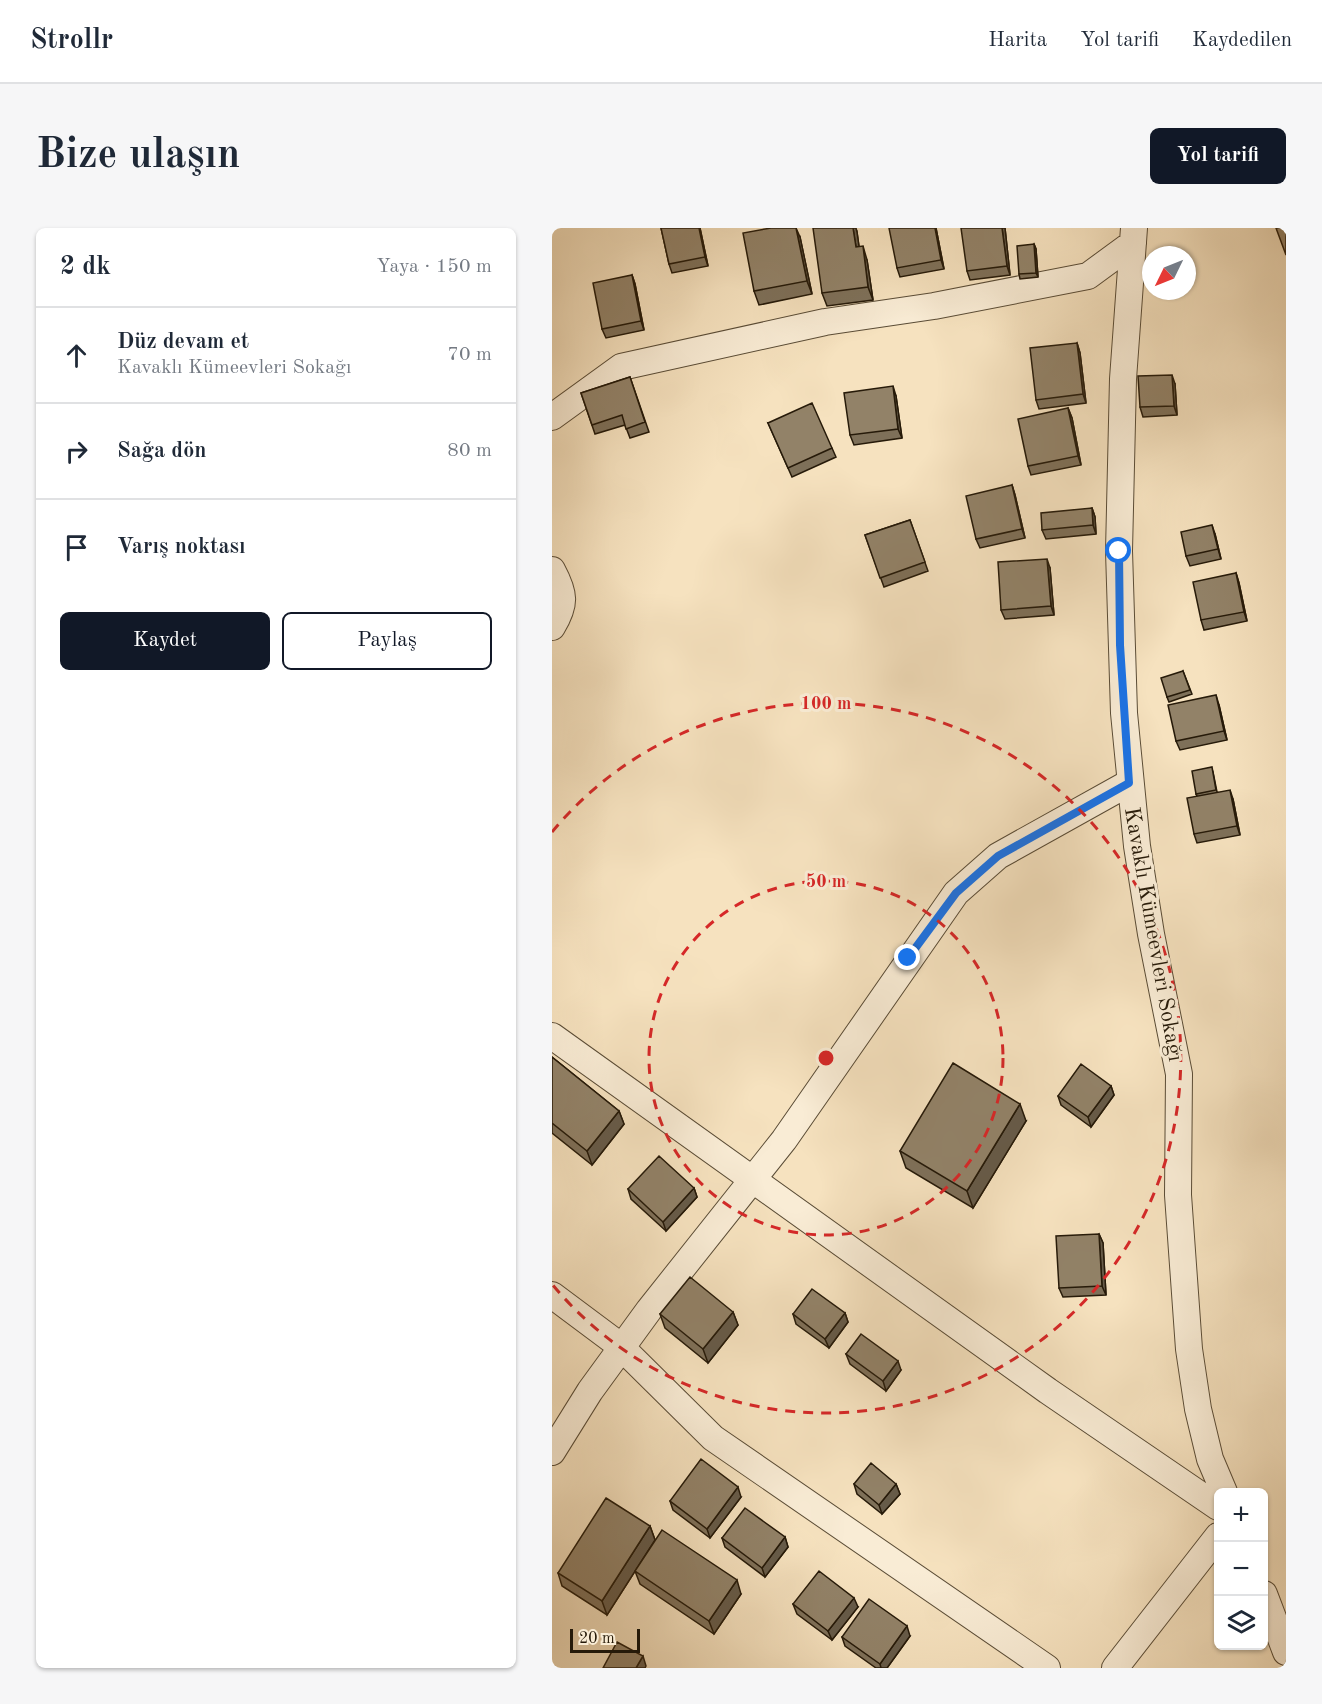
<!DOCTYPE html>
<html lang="tr">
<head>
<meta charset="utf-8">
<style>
	body { margin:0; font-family:"Old Standard TT",serif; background:#f6f6f7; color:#1f2937 }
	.controls { position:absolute; right:18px; bottom:18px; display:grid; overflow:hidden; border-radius:9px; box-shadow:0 2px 4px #0004 }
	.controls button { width:54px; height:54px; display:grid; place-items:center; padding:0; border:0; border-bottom:2px solid #e0e1e3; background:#fff; color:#1f2937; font:30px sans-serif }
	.compass { position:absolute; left:590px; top:18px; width:54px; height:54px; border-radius:50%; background:#fff; box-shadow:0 2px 4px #0004; rotate:227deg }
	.scale { position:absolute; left:18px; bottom:15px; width:70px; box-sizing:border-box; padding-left:6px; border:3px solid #261a09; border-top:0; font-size:16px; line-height:21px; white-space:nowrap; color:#261a09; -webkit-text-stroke:4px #f9ecd5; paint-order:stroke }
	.stop { position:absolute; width:18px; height:18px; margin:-14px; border:4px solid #1a73e8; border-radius:50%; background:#fff }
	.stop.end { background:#1a73e8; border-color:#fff; box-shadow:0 2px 6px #0008 }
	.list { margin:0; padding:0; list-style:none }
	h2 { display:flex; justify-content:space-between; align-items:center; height:78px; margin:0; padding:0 24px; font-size:26px }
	h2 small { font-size:20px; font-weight:400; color:#747a83 }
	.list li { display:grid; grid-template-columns:39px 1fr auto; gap:18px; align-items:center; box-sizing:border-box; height:96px; padding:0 24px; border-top:2px solid #e0e1e3 }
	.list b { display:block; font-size:22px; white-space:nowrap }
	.list p { margin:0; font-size:20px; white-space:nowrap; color:#747a83 }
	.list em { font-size:20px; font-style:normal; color:#747a83 }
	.actions { display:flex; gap:12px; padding:18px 24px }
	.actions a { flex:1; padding:14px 0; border:2px solid #111827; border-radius:9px; text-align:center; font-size:21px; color:#111827 }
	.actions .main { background:#111827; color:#fff }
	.icon { flex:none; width:33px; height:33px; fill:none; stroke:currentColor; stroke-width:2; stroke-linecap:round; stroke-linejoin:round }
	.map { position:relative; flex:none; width:734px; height:1440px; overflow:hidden; border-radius:9px }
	header { display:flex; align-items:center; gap:36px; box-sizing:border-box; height:84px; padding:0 30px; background:#fff; border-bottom:2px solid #e0e1e3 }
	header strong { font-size:28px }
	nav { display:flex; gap:33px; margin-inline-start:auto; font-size:21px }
	.intro { display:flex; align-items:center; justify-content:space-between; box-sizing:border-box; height:144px; padding:0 36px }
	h1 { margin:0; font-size:42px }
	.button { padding:15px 27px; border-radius:9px; background:#111827; color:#fff; font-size:21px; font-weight:700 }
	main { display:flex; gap:36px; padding:0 36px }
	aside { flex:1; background:#fff; border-radius:9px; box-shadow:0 2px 4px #0004 }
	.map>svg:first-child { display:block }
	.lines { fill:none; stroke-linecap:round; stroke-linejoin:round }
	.minor-casing { stroke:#5a4c36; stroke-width:28 }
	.minor { stroke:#f9ecd5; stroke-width:26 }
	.wall { fill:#7e7059; stroke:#261a09; stroke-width:1.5 }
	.shaded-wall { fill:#665b49; stroke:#261a09; stroke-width:1.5 }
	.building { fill:#928268; stroke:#261a09; stroke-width:1.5 }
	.route { stroke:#1a73e8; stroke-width:8 }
	.ring { fill:none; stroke:#d62828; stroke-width:3; stroke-dasharray:10 8 }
	.labels { text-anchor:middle; stroke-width:6; stroke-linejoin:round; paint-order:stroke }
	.street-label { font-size:22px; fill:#261a09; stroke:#f9ecd5 }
	.centre { fill:#d62828; stroke:#f9ecd5; stroke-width:3 }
	.ring-label { font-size:18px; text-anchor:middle; font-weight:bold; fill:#d62828; stroke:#f9ecd5; stroke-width:6; stroke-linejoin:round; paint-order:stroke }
</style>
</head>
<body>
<header>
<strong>Strollr</strong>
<nav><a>Harita</a><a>Yol tarifi</a><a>Kaydedilen</a></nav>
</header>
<div class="intro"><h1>Bize ulaşın</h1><a class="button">Yol tarifi</a></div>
<main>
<aside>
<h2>2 dk<small>Yaya · 150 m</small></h2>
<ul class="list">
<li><svg class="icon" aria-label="ahead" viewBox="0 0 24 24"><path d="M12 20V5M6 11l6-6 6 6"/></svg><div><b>Düz devam et</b><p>Kavaklı Kümeevleri Sokağı</p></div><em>70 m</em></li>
<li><svg class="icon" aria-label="right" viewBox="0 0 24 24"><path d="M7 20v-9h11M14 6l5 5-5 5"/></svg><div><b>Sağa dön</b></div><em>80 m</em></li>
<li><svg class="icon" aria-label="arrive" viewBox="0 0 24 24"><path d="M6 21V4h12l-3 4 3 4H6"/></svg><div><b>Varış noktası</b></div></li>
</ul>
<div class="actions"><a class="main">Kaydet</a><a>Paylaş</a></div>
</aside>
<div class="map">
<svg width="734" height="1440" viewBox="0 0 734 1440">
	<rect width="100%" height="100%" fill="#f6e2bf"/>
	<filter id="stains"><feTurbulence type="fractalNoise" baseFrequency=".00333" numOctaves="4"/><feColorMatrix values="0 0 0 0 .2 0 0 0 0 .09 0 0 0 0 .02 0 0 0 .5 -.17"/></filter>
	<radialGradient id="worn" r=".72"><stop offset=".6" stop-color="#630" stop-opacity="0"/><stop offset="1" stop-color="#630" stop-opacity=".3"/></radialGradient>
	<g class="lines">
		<defs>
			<path id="minor" d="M582,0L571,151L567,323L572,485L585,618L599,706L627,846L626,967L637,1121L646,1181L658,1231L672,1264
				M0,189L69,139L273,94L382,78L536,48L581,15
				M0,342C13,366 14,376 0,399
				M0,808L496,1163L666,1279
				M0,1067L67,1117L161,1210L495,1440
				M0,1224L38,1163L97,1082L232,912L404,665L446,628L577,555
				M712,1366L734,1424
				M563,1440L666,1308"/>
		</defs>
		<use href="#minor" class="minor-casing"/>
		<use href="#minor" class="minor"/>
	</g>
	<path class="wall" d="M109,0H148L156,38L120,45L117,36Z
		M384,0L392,41L348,49L345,40Z
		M453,0L458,47L418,52L415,43Z
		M305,4L307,19L315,32L321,72L275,78L270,65Z
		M248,9L260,66L207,77L202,63Z
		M482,16L484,21L486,49L468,51L467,46Z
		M80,47L83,56L92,102L54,110L50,101Z
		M525,115L528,125L534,175L487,181L484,172Z
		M78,149L97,204L78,210L73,197L43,206L29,165Z
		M623,156L625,187L591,189L588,179Z
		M344,168L350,210L302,217L298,207Z
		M516,180L520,190L529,237L479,247L476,238Z
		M216,195L280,220L284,229L240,249Z
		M460,257L463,267L473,310L428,320L424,311Z
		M540,280L543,289L544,306L494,311L490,302Z
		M358,292L376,343L332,359L313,307Z
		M663,306L669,331L638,338L634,328Z
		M498,340L502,387L453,391L449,382Z
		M684,345L687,355L695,393L652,402L649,392Z
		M631,443L640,466L617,474L615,469Z
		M667,477L675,512L628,522L624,513Z
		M661,544L665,564L681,571L688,607L645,615L642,606L645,568L644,566Z
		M0,829L67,883L72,896L40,937L0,905Z
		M559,858L562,867L539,899L509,877L506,868Z
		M474,893L421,980L354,940L348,923Z
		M142,960L145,969L114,1003L79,971L76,961Z
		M547,1006L551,1015L554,1067L511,1069L507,1060Z
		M181,1084L186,1097L156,1135L113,1100L108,1086Z
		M293,1085L296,1094L277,1120L244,1096L241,1086Z
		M294,1126L349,1142L334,1163L298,1136Z
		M302,1256H344L348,1266L330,1286L305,1266Z
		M189,1269L158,1310L121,1282L118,1273Z
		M98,1298L103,1312L55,1387L10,1358L6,1345Z
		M233,1309L236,1319L213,1349L173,1319L170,1310Z
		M83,1343L189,1366L162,1406L88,1356Z
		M241,1376L306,1379L280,1412L245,1386Z
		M358,1408L335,1440H324L293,1418L290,1409Z"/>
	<path class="shaded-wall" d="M147,0H148L156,38L153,29Z
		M244,0L248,9L260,66L255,53Z
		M301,0H304L305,4L309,32L304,19Z
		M383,0H384L392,41L389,32Z
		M450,0H453L458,47L455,38Z
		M482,16L484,21L486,49L484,45Z
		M311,18L315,32L321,72L316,59Z
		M80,47L83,56L92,102L89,93Z
		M525,115L528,125L534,175L531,166Z
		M620,147L623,156L625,187L622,178Z
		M341,158L344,168L350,210L346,201Z
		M516,180L520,190L529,237L526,228Z
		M460,257L463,267L473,310L470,301Z
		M540,280L543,289L544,306L541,297Z
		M660,297L663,306L669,331L666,321Z
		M495,331L498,340L502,387L499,378Z
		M684,345L687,355L695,393L692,384Z
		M664,467L667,477L675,512L672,503Z
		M678,562L681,571L688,607L685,598Z
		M559,858L562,867L539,899L536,889Z
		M468,876L474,893L421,980L415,963Z
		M67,883L72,896L40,937L35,923Z
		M142,960L145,969L114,1003L111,994Z
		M547,1006L551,1015L554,1067L550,1058Z
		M181,1084L186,1097L156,1135L151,1121Z
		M293,1085L296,1094L277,1120L273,1111Z
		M346,1133L349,1142L334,1163L331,1153Z
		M344,1256L348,1266L330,1286L327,1277Z
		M186,1259L189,1269L158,1310L155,1301Z
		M98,1298L103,1312L55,1387L50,1373Z
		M233,1309L236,1319L213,1349L210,1340Z
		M185,1352L189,1366L162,1406L157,1393Z
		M302,1370L306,1379L280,1412L276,1403Z
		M355,1398L358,1408L335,1440H329L328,1436Z
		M91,1428L94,1438L93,1440H84Z"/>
	<path class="building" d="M109,0H147L153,29L117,36Z
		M219,0H244L255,53L202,63L191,5Z
		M261,0H301L304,19L311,18L316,59L270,65Z
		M337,0H383L389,32L345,40Z
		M409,0H450L455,38L415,43Z
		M724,0H734V27Z
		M482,16L484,45L467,46L465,18Z
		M80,47L89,93L50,101L41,55Z
		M525,115L531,166L484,172L478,120Z
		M620,147L622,178L588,179L586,148Z
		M78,149L93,194L74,201L70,187L40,197L29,165Z
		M341,158L346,201L298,207L292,165Z
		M260,175L280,220L236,240L216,195Z
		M516,180L526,228L476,238L466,191Z
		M460,257L470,301L424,311L414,268Z
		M540,280L541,297L490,302L489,285Z
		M358,292L373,334L328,350L313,307Z
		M660,297L666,321L634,328L629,304Z
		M495,331L499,378L449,382L446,334Z
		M684,345L692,384L649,392L641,354Z
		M631,443L638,462L615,469L609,450Z
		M664,467L672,503L624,513L616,477Z
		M660,539L664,562L644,566L640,543Z
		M678,562L685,598L642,606L635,570Z
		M0,829L67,883L35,923L0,895Z
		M401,835L468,876L415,963L348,923Z
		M529,836L559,858L536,889L506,868Z
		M107,928L142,960L111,994L76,961Z
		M547,1006L550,1058L507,1060L504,1008Z
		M138,1049L181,1084L151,1121L108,1086Z
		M260,1061L293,1085L273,1111L241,1086Z
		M309,1106L346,1133L331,1153L294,1126Z
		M149,1231L186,1259L155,1301L118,1273Z
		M319,1235L344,1256L327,1277L302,1256Z
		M54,1270L98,1298L50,1373L6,1345Z
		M193,1280L233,1309L210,1340L170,1310Z
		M110,1302L185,1352L157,1393L83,1343Z
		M267,1343L302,1370L276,1403L241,1376Z
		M317,1371L355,1398L328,1436L290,1409Z
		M65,1414L91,1428L84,1440H51Z"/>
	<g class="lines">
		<path class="route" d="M356,730L404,665L446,628L577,555L568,417L567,323"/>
	</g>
	<g class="ring">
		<circle cx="274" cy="830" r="177"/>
		<path d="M0 604A355 355 0 1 1 0 1056"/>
	</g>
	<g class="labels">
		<g class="street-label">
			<text transform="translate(603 706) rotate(80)" y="8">Kavaklı Kümeevleri Sokağı</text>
		</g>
	</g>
	<circle cx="274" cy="830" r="9" class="centre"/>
	<g class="ring-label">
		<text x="274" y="481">100 m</text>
		<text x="274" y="659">50 m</text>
	</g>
	<rect width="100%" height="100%" filter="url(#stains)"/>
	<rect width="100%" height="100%" fill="url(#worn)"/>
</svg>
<div class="controls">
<button>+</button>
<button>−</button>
<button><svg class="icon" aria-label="layers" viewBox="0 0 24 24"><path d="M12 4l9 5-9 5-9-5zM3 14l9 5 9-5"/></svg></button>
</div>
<svg class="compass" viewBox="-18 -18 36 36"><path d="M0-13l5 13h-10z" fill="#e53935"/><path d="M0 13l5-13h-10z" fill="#747a83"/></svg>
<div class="scale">20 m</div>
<div class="stop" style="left:567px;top:323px"></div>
<div class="stop end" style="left:356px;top:730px"></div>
</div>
</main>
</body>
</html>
